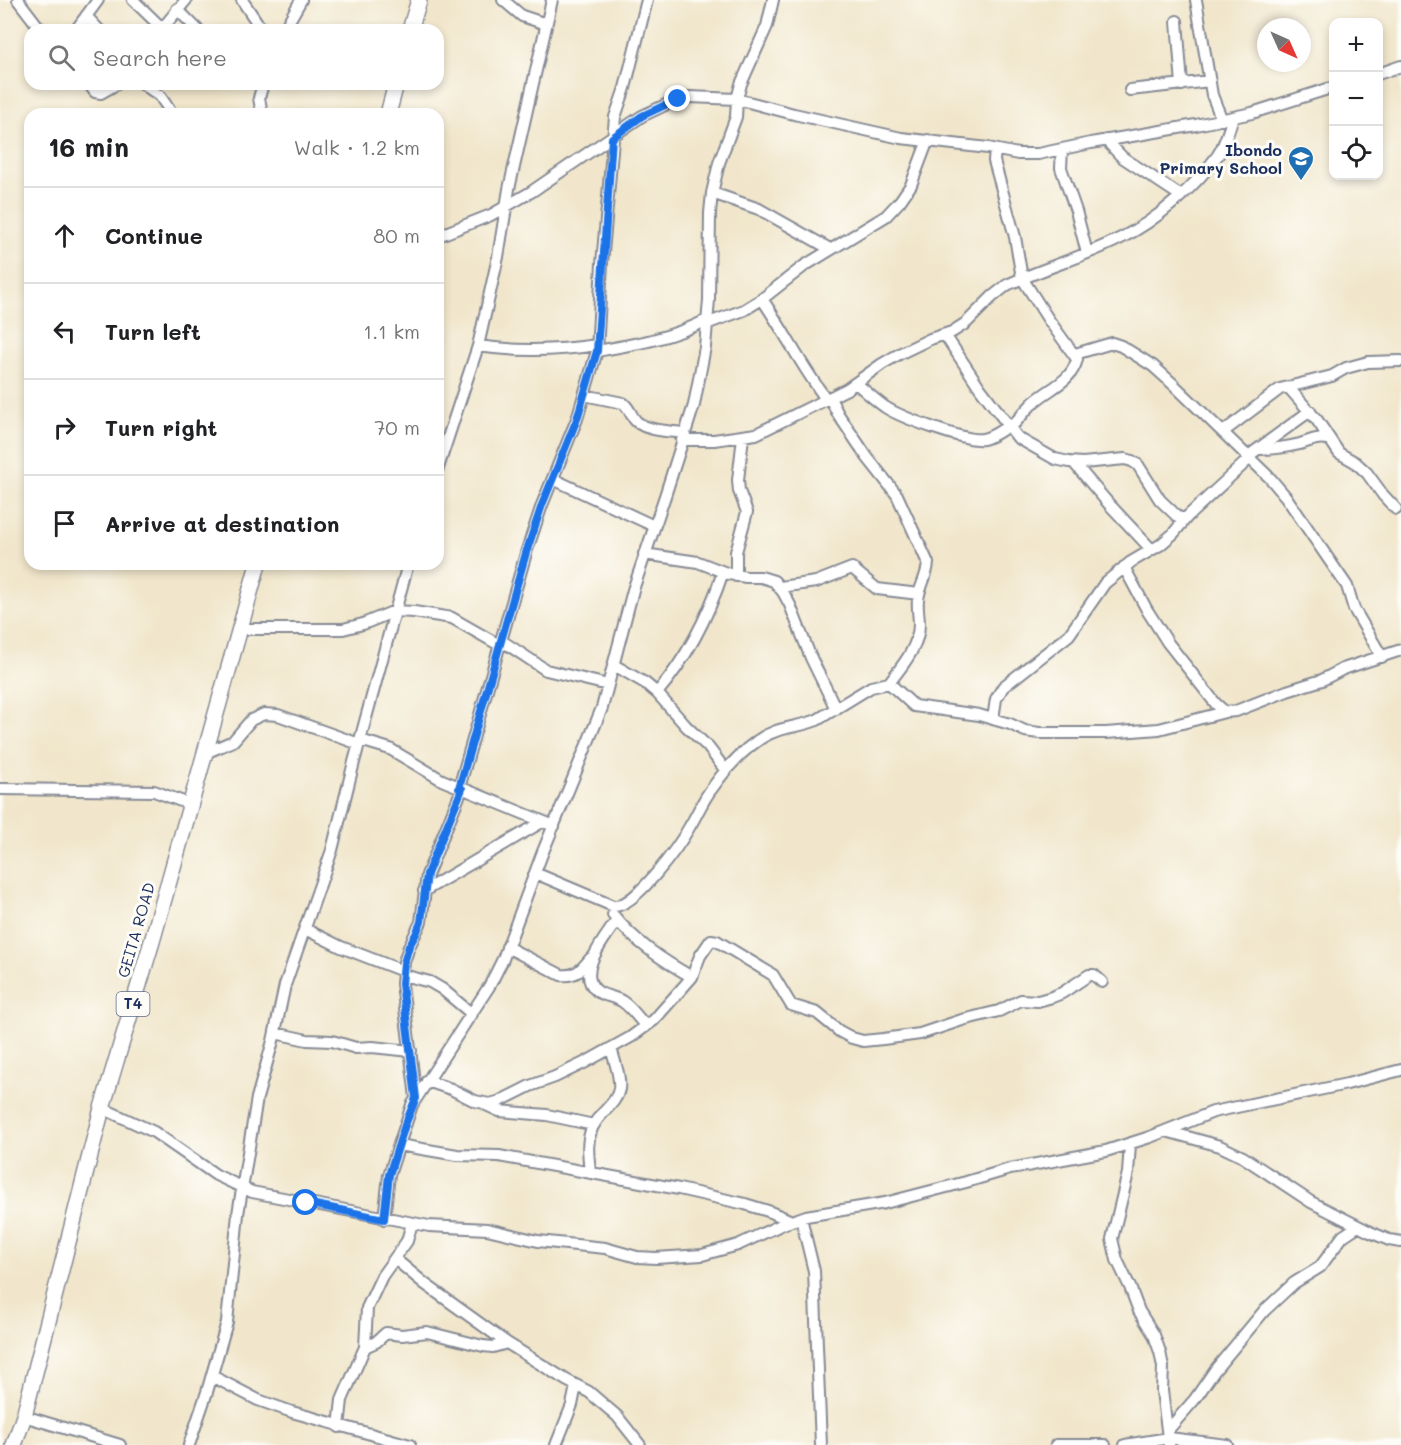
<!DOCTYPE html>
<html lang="en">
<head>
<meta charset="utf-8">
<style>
	body { margin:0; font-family:Mali,sans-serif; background:#f6f6f6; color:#202124 }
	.controls { position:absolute; right:18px; top:18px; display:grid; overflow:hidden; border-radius:12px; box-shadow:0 3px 9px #0003 }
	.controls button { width:54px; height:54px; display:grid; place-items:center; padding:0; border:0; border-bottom:2px solid #e0e0e0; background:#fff; color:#202124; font:30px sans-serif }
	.compass { position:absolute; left:1257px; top:18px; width:54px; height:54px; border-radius:50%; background:#fff; box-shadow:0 3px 9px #0003; rotate:135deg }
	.stop { position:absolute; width:18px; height:18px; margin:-14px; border:4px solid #1a73e8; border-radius:50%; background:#fff }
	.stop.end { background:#1a73e8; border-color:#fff; box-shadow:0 2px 6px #0008 }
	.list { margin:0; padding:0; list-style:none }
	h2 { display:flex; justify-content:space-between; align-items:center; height:78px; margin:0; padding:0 24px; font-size:26px }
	h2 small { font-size:20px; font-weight:400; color:#757577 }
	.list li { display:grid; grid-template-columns:39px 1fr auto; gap:18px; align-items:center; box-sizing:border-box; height:96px; padding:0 24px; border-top:2px solid #e0e0e0 }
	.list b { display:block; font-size:22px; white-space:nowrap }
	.list em { font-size:20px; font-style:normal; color:#757577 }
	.icon { flex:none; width:33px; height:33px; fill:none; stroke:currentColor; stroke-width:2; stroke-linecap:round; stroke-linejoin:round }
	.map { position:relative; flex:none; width:1401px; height:1445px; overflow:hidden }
	.search { position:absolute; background:#fff; box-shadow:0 3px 9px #0003; left:24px; top:24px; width:420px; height:66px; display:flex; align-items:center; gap:15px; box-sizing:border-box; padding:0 21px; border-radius:18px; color:#757577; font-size:22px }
	.panel { position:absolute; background:#fff; box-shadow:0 3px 9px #0003; left:24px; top:108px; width:420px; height:462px; border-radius:18px }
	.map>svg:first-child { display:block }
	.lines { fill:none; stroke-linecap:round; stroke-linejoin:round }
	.minor-casing { stroke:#868a94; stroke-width:14 }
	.highway-casing { stroke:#868a94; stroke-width:18 }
	.minor { stroke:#fff; stroke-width:10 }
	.highway { stroke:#fff; stroke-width:15 }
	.route { stroke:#1a73e8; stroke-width:8 }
	.labels { text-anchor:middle; stroke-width:6; stroke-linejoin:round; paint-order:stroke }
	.shield { fill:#fdfcf7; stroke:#5f6c8c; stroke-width:1.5 }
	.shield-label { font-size:15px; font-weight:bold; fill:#1b2f5e }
	.poi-label { font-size:16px; font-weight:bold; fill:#1b2f5e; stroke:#fdfcf7; text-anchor:end }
	.street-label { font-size:16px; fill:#1b2f5e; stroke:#fdfcf7 }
</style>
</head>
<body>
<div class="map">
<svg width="1401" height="1445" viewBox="0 0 1401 1445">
	<rect width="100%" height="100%" fill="#fdfcf7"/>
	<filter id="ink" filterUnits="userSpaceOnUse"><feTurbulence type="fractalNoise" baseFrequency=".0167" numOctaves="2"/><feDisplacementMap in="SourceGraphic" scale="12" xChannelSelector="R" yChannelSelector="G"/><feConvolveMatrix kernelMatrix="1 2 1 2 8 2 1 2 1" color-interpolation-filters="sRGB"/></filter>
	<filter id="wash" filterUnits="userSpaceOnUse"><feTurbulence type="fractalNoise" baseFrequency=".008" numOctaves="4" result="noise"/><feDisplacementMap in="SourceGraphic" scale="24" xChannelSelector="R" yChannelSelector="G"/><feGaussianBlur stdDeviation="1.35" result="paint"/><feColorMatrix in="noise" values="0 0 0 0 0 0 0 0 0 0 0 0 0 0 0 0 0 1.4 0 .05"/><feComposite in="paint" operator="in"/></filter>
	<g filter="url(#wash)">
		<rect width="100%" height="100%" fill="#f1e6cb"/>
	</g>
	<g filter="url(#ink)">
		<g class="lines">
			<defs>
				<path id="minor" d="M18,0L41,30
					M133,0L162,28
					M242,0L262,30
					M503,0L522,16L546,24
					M1196,0L1212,95L1222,120
					M177,9L198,30
					M86,16L99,30
					M1177,21L1182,85
					M76,30L98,0
					M161,30L186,0
					M284,30L301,0
					M1378,74L1401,66
					M89,84L95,92L101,93L117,84
					M143,84L160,96L172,114
					M1130,90L1210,81
					M262,114L259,98L263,84
					M1106,140L1122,157L1181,196
					M1062,149L1061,168L1076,211L1087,253
					M995,150L994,161L1015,237L1022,278L1048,319L1077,359C1072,382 1049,388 1033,403C1025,411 1018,420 1010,428
					M712,193L759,209L830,249
					M438,236L491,215L531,192L642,116L678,99L690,97L737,99L794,114L901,138L988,148L1018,154H1038L1091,143L1196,125L1252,113L1334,87
					M762,299C785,332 802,368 827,400
					M706,324L744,310L762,299L804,266L886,216L900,201L911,185L928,140
					M945,335L980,388L1018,438L1055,459L1069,462L1083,463L1125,459L1132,461L1138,465L1160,500L1179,518H1186L1190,514L1249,459
					M478,346C518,352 557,351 597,345
					M597,351C636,344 672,338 707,320
					M1075,354L1112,343L1121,346L1134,354L1153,366L1173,384L1270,478L1286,497L1347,586L1354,609L1382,657
					M856,383C865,391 875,400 885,407C900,417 967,442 983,439C993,437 1000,431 1008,426
					M1288,387L1317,420L1339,453L1355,462L1367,473L1383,495L1396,509
					M584,395L623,403C630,408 631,417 637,422C648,431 670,431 684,433
					M830,398L838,414L867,457L897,495L928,563C927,578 919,587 918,600C917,608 919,616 919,624C919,647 902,666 889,683
					M1223,432L1280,389L1332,376L1346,368L1368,362L1401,361
					M682,440H714L756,434L847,389L882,364L901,353L930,339L952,332L966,323L992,297L1007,285C1044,268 1084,257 1121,238C1156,221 1195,187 1218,155C1225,144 1229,130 1233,117
					M1260,449C1273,449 1287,447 1300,444C1311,441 1318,436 1330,440
					M1247,457L1310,411
					M1074,463L1108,503L1151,549
					M438,468L478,346L498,257L509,189L552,0
					M553,479L654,526
					M644,554L698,562L729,574L746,577H761L774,581L783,592L790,605L811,658L836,709
					M1124,567L1147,610L1168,643L1216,704L1225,712L1236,711L1287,691L1322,680L1343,669L1401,650
					M736,576V552L747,512L739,491L738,480L743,437
					M780,587L816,582L852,568L877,589L919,594
					M239,629H343L363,624L395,611L414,612L452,618L501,646
					M502,641L546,670L608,685
					M614,665L645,683L657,693L686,726L708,747L726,771
					M657,693C688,657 708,617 723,572
					M993,719L996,699L1003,687L1069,635L1105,583L1131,562L1160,545L1173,534L1186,518
					M360,740L390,749L442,780L554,826
					M203,754L233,741L251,720L264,714L278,715L359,744
					M459,788L526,553L542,505L577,419L597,351L602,264L615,117L625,88L647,0
					M0,789L154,791L189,804
					M535,873L613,906C635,908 679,846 690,826C698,813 703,799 713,787C725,770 740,753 757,741C775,727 797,728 817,720L871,687L889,683L914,706L979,715L1010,724L1025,731L1039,733H1106L1159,729L1225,712
					M424,891L542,822
					M613,915C635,942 662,960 692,977
					M617,920C607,936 574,973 597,991C605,997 615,996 623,1002C632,1008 638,1018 646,1026
					M305,929L341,947L403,971
					M507,947L561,975C576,977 582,969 591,958
					M403,975L430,982L442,989L472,1014
					M275,1033L307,1040L332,1041L356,1048L372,1047L411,1051
					M427,1081L451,1089L475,1101L489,1104L498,1102L530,1086L555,1077L586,1062L631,1037L654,1020L692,977L700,956L711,940L717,941L773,975L791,1005L817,1013L839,1031L852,1038L863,1041L883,1039L920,1034L962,1020L999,1011L1021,1000L1038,1001L1052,997L1062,993L1089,975H1094L1102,982
					M416,1098L402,984L404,962L409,947L421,922L427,875L462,789
					M486,1105L499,1111L547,1115L594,1125
					M102,1108L154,1132L216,1175L252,1192L429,1226L487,1229L538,1241L605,1248L637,1257L656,1258L702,1255L738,1245L783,1224L806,1216L885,1203L966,1182L1010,1169L1106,1151L1150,1137L1213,1112L1347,1084L1401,1070
					M1166,1131L1220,1146L1243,1157L1311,1202L1370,1232L1389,1240L1401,1242
					M1130,1144L1128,1173L1112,1239L1117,1260L1130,1287L1139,1311L1154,1335L1160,1352L1163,1367L1162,1391L1169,1445
					M399,1145L457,1155L499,1156L679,1189L745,1204L768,1211L792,1221
					M590,1173C589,1159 586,1144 591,1131C596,1114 616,1106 619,1089C621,1077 614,1060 611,1048
					M801,1218L814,1271L821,1445
					M384,1219L389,1175L412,1105L490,985L503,959L542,854L602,708L633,590L665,496L694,405L705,347L709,300L710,213L712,193L719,163L736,117L737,99L741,84L767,26L773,0
					M395,1259L425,1284L507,1343L566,1380L589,1392L617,1416L640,1445
					M365,1347L376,1342L386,1333L402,1335L427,1332L483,1346L493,1347L507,1343
					M212,1376L258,1400L292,1412L410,1445
					M24,1416L120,1445
					M339,1427L342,1400L365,1347L367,1308L382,1276L407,1241L412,1223
					M1168,1430L1195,1399L1215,1370L1264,1311L1294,1283L1320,1267L1343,1236L1358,1226
					M189,1445L207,1392L227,1322L238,1214L257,1098L273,1041L285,985L332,850L354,762L408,564
					M556,1445L572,1405L576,1386
					M1056,1445H1105
					M1125,1445L1169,1438L1227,1445"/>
				<path id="highway" d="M410,30L419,0
					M388,114L396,84
					M14,1445L24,1416L102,1108L153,938L258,564"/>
			</defs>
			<use href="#minor" class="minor-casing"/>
			<use href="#highway" class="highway-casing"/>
			<use href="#minor" class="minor"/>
			<use href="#highway" class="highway"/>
		</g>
	</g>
	<g class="lines" filter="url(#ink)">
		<path class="route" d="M306,1203L384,1219L389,1175L405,1125L416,1098L402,984L404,963L409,946L416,934L421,922L427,874L462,789L459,788L526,553L542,505L577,419L597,351L612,138L642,116L678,99"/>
	</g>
	<defs>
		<symbol id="school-pin" viewBox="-11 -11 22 30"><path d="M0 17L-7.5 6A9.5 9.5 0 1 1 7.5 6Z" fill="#1f6fb2" stroke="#fdfcf7"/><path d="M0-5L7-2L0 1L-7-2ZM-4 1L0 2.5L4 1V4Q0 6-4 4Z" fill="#fff"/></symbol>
	</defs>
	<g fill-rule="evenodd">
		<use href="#school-pin" x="1286" y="144" width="30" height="40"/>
	</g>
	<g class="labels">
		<rect class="shield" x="116.5" y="992" width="33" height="24" rx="4.5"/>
		<g class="shield-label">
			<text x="133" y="1009">T4</text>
		</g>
		<g class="poi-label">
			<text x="1282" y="156">Ibondo<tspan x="1282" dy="18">Primary School</tspan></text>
		</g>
		<g class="street-label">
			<text transform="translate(136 930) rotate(-74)" y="6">GEITA ROAD</text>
		</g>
	</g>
</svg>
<div class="controls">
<button>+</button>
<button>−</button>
<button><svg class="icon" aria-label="locate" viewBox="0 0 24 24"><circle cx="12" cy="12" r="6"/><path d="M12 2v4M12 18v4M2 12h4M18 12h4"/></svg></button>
</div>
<svg class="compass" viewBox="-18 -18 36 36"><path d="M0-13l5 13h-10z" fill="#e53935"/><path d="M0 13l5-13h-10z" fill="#757577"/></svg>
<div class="stop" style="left:306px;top:1203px"></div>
<div class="stop end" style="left:678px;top:99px"></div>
<div class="search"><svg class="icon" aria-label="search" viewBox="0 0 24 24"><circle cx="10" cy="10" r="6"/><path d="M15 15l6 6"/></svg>Search here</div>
<section class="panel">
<h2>16 min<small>Walk · 1.2 km</small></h2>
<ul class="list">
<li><svg class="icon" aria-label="ahead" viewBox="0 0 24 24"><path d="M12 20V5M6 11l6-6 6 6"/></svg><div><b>Continue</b></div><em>80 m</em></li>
<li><svg class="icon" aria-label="left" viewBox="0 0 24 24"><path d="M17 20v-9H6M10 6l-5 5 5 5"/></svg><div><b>Turn left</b></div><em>1.1 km</em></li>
<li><svg class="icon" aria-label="right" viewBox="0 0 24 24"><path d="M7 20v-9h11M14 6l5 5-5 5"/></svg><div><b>Turn right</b></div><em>70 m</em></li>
<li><svg class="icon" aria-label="arrive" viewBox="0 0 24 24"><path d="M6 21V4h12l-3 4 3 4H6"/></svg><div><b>Arrive at destination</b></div></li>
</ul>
</section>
</div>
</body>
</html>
